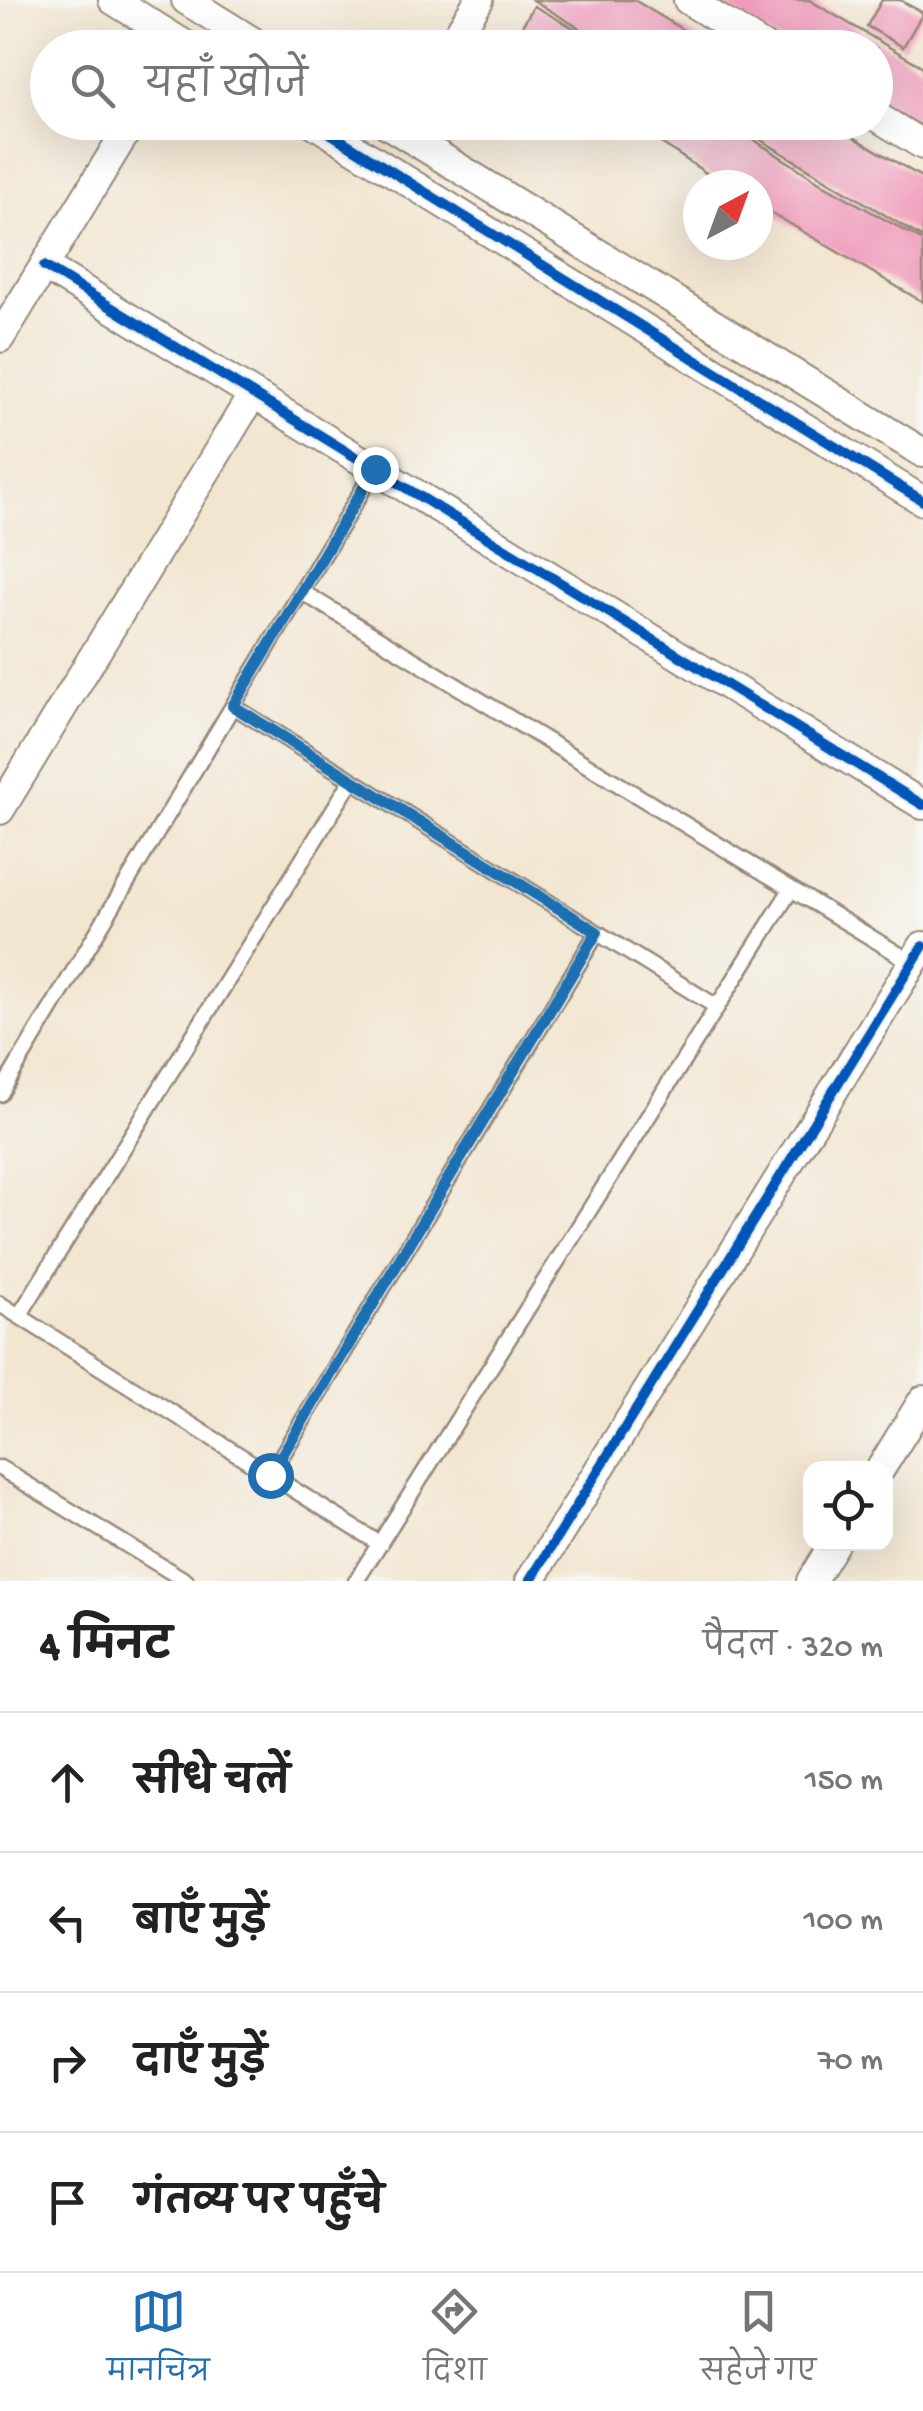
<!DOCTYPE html>
<html lang="hi">
<head>
<meta charset="utf-8">
<style>
	body { margin:0; font-family:"Gochi Hand","Playpen Sans Deva",sans-serif; background:#f2f2f2; color:#222 }
	.controls { position:absolute; right:30px; bottom:30px; display:grid; overflow:hidden; border-radius:20px; box-shadow:0 10px 40px #0002 }
	.controls button { width:90px; height:90px; display:grid; place-items:center; padding:0; border:0; border-bottom:2px solid #e0e0e0; background:#fff; color:#222; font:50px sans-serif }
	.compass { position:absolute; left:683px; top:170px; width:90px; height:90px; border-radius:50%; background:#fff; box-shadow:0 10px 40px #0002; rotate:41deg }
	.stop { position:absolute; width:30px; height:30px; margin:-22px; border:8px solid #1f6fb2; border-radius:50%; background:#fff }
	.stop.end { background:#1f6fb2; border-color:#fff; box-shadow:0 2px 10px #0008 }
	.list { margin:0; padding:0; list-style:none }
	h2 { display:flex; justify-content:space-between; align-items:center; height:130px; margin:0; padding:0 40px; font-size:42px }
	h2 small { font-size:32px; font-weight:400; color:#767676 }
	.list li { display:grid; grid-template-columns:65px 1fr auto; gap:30px; align-items:center; box-sizing:border-box; height:140px; padding:0 40px; border-top:2px solid #e0e0e0 }
	.list b { display:block; font-size:38px; white-space:nowrap }
	.list em { font-size:32px; font-style:normal; color:#767676 }
	.icon { flex:none; width:55px; height:55px; fill:none; stroke:currentColor; stroke-width:2; stroke-linecap:round; stroke-linejoin:round }
	.map { position:relative; flex:none; width:923px; height:1581px; overflow:hidden }
	.search { position:absolute; background:#fff; box-shadow:0 10px 40px #0002; left:30px; right:30px; top:30px; height:110px; display:flex; align-items:center; gap:25px; box-sizing:border-box; padding:0 35px; border-radius:55px; color:#767676; font-size:38px }
	.sheet { height:690px; background:#fff }
	nav { display:flex; justify-content:space-around; align-items:center; box-sizing:border-box; height:140px; border-top:2px solid #e0e0e0; background:#fff; font-size:28px; color:#767676 }
	nav a { display:grid; justify-items:center; gap:5px }
	nav .on { color:#1f6fb2 }
	.map>svg:first-child { display:block }
	.building { fill:#f09bbc }
	.lines { fill:none; stroke-linecap:round; stroke-linejoin:round }
	.lane-casing { stroke:#968878; stroke-width:19 }
	.street-casing { stroke:#968878; stroke-width:32 }
	.lane { stroke:#fff; stroke-width:14 }
	.street { stroke:#fff; stroke-width:28 }
	.cycleway-casing { stroke:#f6f6f2; stroke-width:16 }
	.cycleway { stroke:#0057b8; stroke-width:10 }
	.route { stroke:#1f6fb2; stroke-width:12 }
</style>
</head>
<body>
<div class="map">
<svg width="923" height="1581" viewBox="0 0 923 1581">
	<rect width="100%" height="100%" fill="#f6f6f2"/>
	<filter id="ink" filterUnits="userSpaceOnUse"><feTurbulence type="fractalNoise" baseFrequency=".01" numOctaves="2"/><feDisplacementMap in="SourceGraphic" scale="20" xChannelSelector="R" yChannelSelector="G"/><feConvolveMatrix kernelMatrix="1 2 1 2 8 2 1 2 1" color-interpolation-filters="sRGB"/></filter>
	<filter id="wash" filterUnits="userSpaceOnUse"><feTurbulence type="fractalNoise" baseFrequency=".0048" numOctaves="4" result="noise"/><feDisplacementMap in="SourceGraphic" scale="40" xChannelSelector="R" yChannelSelector="G"/><feGaussianBlur stdDeviation="2.25" result="paint"/><feColorMatrix in="noise" values="0 0 0 0 0 0 0 0 0 0 0 0 0 0 0 0 0 1.4 0 .05"/><feComposite in="paint" operator="in"/></filter>
	<g filter="url(#wash)">
		<rect width="100%" height="100%" fill="#f2e6d1"/>
		<g id="blocks">
			<path class="building" d="M533,0H634L713,48H612Z
				M717,0H809L923,67V127L876,100V48H787Z
				M882,0H900L923,13L903,47L867,26Z
				M534,6L577,30L606,48H509Z
				M630,122H726L824,185L923,241V302L758,205V185H724Z
				M731,122H828L923,178V238Z"/>
		</g>
	</g>
	<g filter="url(#ink)">
		<use href="#blocks" fill-opacity="0" stroke="#968878" stroke-width="2.5"/>
		<g class="lines">
			<defs>
				<path id="lane" d="M302,592L913,963
					M233,706L717,1007
					M0,1094L375,469
					M0,1304L380,1544
					M19,1316L352,780
					M0,1468L186,1581
					M270,1475L597,933
					M356,1581L790,891"/>
				<path id="street" d="M113,0L190,48
					M186,0L263,48
					M688,0L765,48
					M449,48L479,0
					M876,116L923,145
					M312,122L923,501
					M384,122L923,453
					M44,266L923,805
					M0,338L132,122
					M0,810L253,394
					M881,1468L923,1400
					M530,1581L923,946
					M811,1581L834,1544"/>
			</defs>
			<use href="#lane" class="lane-casing"/>
			<use href="#street" class="street-casing"/>
			<use href="#lane" class="lane"/>
			<use href="#street" class="street"/>
			<defs>
				<path id="cycleway" d="M312,122L923,501
					M44,266L923,805
					M530,1581L923,946"/>
			</defs>
			<use href="#cycleway" class="cycleway-casing"/>
			<use href="#cycleway" class="cycleway"/>
		</g>
	</g>
	<g class="lines" filter="url(#ink)">
		<path class="route" d="M270,1475L597,932L233,706L375,469"/>
	</g>
</svg>
<div class="controls">
<button><svg class="icon" aria-label="locate" viewBox="0 0 24 24"><circle cx="12" cy="12" r="6"/><path d="M12 2v4M12 18v4M2 12h4M18 12h4"/></svg></button>
</div>
<svg class="compass" viewBox="-18 -18 36 36"><path d="M0-13l5 13h-10z" fill="#e53935"/><path d="M0 13l5-13h-10z" fill="#767676"/></svg>
<div class="stop" style="left:270px;top:1475px"></div>
<div class="stop end" style="left:375px;top:469px"></div>
<div class="search"><svg class="icon" aria-label="search" viewBox="0 0 24 24"><circle cx="10" cy="10" r="6"/><path d="M15 15l6 6"/></svg>यहाँ खोजें</div>
</div>
<section class="sheet">
<h2>4 मिनट<small>पैदल · 320 m</small></h2>
<ul class="list">
<li><svg class="icon" aria-label="ahead" viewBox="0 0 24 24"><path d="M12 20V5M6 11l6-6 6 6"/></svg><div><b>सीधे चलें</b></div><em>150 m</em></li>
<li><svg class="icon" aria-label="left" viewBox="0 0 24 24"><path d="M17 20v-9H6M10 6l-5 5 5 5"/></svg><div><b>बाएँ मुड़ें</b></div><em>100 m</em></li>
<li><svg class="icon" aria-label="right" viewBox="0 0 24 24"><path d="M7 20v-9h11M14 6l5 5-5 5"/></svg><div><b>दाएँ मुड़ें</b></div><em>70 m</em></li>
<li><svg class="icon" aria-label="arrive" viewBox="0 0 24 24"><path d="M6 21V4h12l-3 4 3 4H6"/></svg><div><b>गंतव्य पर पहुँचे</b></div></li>
</ul>
</section>
<nav>
<a class="on"><svg class="icon" aria-label="map" viewBox="0 0 24 24"><path d="M3 6l6-2 6 2 6-2v14l-6 2-6-2-6 2zM9 4v14M15 6v14"/></svg>मानचित्र</a>
<a><svg class="icon" aria-label="directions" viewBox="0 0 24 24"><path d="M12 3l9 9-9 9-9-9zM9 14v-3h6M13 9l2 2-2 2"/></svg>दिशा</a>
<a><svg class="icon" aria-label="saved" viewBox="0 0 24 24"><path d="M7 4h10v16l-5-4-5 4z"/></svg>सहेजे गए</a>
</nav>
</body>
</html>
